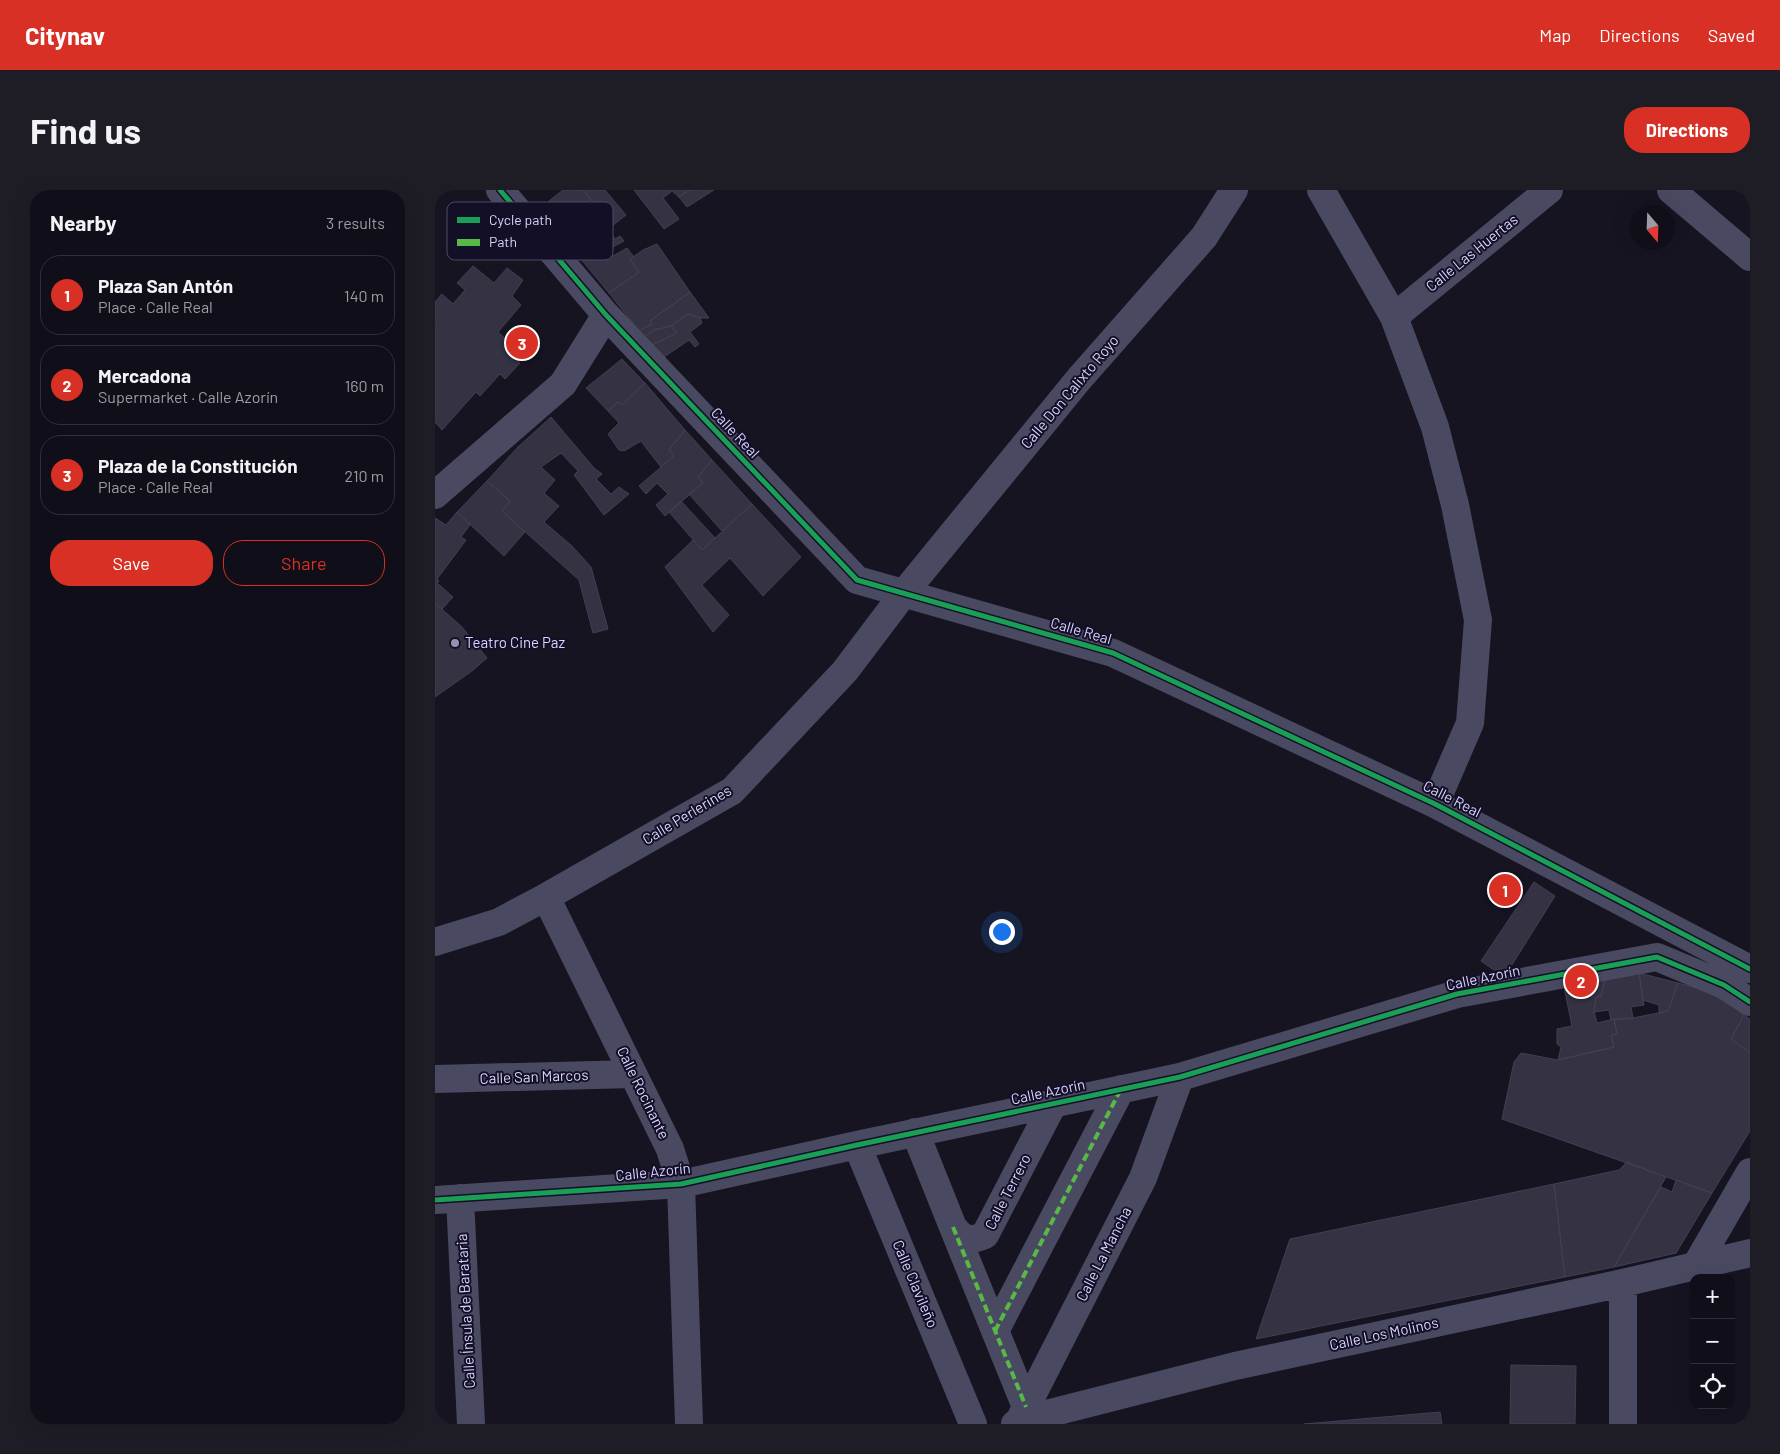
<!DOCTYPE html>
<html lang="en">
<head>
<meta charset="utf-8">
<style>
	body { margin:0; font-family:Barlow,sans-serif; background:#1e1d26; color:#f1f3f6 }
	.controls { position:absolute; right:15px; bottom:15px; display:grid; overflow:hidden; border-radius:10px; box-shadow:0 5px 20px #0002 }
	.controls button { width:45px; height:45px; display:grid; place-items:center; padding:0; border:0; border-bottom:1px solid #302f38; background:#100f19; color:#f1f3f6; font:25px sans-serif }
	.compass { position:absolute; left:1195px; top:15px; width:45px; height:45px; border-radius:50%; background:#100f19; box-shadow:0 5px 20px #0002; rotate:161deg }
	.you { position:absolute; left:566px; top:741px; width:18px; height:18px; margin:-12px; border:4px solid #fff; border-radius:50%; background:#1a73e8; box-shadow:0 0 0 8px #1a73e833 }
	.badge { display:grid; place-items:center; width:32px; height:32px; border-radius:50%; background:#d93025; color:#fff; font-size:16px; font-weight:700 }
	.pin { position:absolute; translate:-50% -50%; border:2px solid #fff; box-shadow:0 1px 5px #0006 }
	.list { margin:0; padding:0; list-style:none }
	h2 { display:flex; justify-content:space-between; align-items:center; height:65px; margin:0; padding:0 20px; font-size:21px }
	h2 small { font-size:16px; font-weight:400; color:#9c9ca2 }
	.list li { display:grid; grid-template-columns:32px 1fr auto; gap:15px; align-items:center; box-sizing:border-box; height:80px; margin:0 10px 10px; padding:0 10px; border:1px solid #302f38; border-radius:20px }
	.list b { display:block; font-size:19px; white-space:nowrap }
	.list p { margin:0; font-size:16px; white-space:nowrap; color:#9c9ca2 }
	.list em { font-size:16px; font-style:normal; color:#9c9ca2 }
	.actions { display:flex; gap:10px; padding:15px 20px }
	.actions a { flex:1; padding:11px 0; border:1px solid #d93025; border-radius:20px; text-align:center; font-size:18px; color:#d93025 }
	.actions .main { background:#d93025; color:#fff }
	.icon { flex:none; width:28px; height:28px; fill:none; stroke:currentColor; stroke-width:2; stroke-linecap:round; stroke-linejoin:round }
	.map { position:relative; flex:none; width:1315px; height:1234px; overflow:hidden; border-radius:20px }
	header { display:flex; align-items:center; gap:30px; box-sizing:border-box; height:70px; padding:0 25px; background:#d93025; color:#fff }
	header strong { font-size:24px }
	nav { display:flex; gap:28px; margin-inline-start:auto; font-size:18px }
	.intro { display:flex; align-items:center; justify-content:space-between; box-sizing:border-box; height:120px; padding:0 30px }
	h1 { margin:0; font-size:35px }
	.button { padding:12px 22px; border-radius:20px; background:#d93025; color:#fff; font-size:18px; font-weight:700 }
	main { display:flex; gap:30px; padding:0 30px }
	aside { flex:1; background:#100f19; border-radius:20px; box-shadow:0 5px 20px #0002 }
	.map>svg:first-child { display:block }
	.building { fill:#343243; stroke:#433f54 }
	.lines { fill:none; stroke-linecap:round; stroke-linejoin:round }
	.minor { stroke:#4a4962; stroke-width:28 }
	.quiet { stroke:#58b947; stroke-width:4; stroke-dasharray:8 4; stroke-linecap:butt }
	.cycleway-casing { stroke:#130f26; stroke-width:8 }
	.cycleway { stroke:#1a9f57; stroke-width:5 }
	.poi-dot { fill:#9591b1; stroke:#130f26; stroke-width:2 }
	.labels { text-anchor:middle; stroke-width:4; stroke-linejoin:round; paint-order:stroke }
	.street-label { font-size:15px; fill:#d9d4ff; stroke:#130f26 }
	.poi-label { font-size:15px; fill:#d9d4ff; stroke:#130f26; text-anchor:start }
	.key { fill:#130f26; stroke:#4e4a67; stroke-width:1 }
	.key-label { font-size:14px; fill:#d9d4ff }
</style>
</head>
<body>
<header>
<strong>Citynav</strong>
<nav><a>Map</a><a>Directions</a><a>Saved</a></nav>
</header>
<div class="intro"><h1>Find us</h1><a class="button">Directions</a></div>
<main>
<aside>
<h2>Nearby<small>3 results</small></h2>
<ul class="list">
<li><span class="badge">1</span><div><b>Plaza San Antón</b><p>Place · Calle Real</p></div><em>140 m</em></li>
<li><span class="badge">2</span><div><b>Mercadona</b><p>Supermarket · Calle Azorín</p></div><em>160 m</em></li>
<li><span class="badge">3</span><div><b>Plaza de la Constitución</b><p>Place · Calle Real</p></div><em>210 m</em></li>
</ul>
<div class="actions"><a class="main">Save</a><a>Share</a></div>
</aside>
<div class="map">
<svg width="1315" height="1234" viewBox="0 0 1315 1234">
	<rect width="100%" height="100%" fill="#161421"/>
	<path class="building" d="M128,0H148L156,10L142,21L158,40L171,29L177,36L154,55L132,30L121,39L104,19Z
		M148,0H170L191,25L177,36Z
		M199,0H255L244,7L237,1L228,8L244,29L229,39Z
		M255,0H279L252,17L244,7Z
		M132,30L154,55L173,39L180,49L185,46L189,51L174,59L178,66L192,58L199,67L195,69L204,82L174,103L121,39Z
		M222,54L255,102L215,131L217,134L204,141L174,103L204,82L195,69L208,60Z
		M38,76L59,93L72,78L88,90L77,106L86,115L63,142L85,162L79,168L85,173L70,189L65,184L45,206L41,202L7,240L0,232V134L2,132L0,131V112L7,104L18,114L30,100L22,93Z
		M255,102L274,128H266L253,124L236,136L219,140L209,147L204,141L217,134L215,131Z
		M253,124L265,128L267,133L255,142L264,154L260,157L254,150L226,169L215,156L242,143L236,136Z
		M236,136L242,143L215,156L209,147L219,140Z
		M187,169L210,193L187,215L184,212L182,213L173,221L151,198Z
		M210,193L250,240L234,260L239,266L226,277L206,251L189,261L184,260L173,244L184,233L173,221L182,213L184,212L187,215Z
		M116,227L159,278L167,284L161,289L176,304L184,297L194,304L169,325L139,285L143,281L126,263L106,277L120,290L109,303L124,316L109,332L137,356L156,377L173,439L158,443L144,390L67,321L75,311L52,291L83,257Z
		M250,240L277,270L263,287L268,293L230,326L221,315L233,304L222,293L211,304L204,296L239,266L234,260Z
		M277,270L317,314L287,341L254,304L268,293L263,287Z
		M52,291L75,311L67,321L90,342L69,366L22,322Z
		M246,311L280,348L267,360L234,322Z
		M317,314L366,367L328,406L295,368L267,395L294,425L278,442L230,377L258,350L267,360Z
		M22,322L35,335L26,347L31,350L2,389L4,391L2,393L18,407L7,419L0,413V328L11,335Z
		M0,413L27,437L52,468L37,481L0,507Z
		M1099,692L1120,706L1075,778L1059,780L1046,771Z
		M1204,783L1209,815L1196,817L1198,828L1176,830L1174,820L1159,822L1161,807L1166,806L1170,790Z
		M1204,783L1243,793L1233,821L1224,823V815L1208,810Z
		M1170,790L1166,806L1161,807L1159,822L1162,833L1179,829L1182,844L1176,845L1179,857L1123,870L1126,857L1122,854V839L1137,836L1129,797Z
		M1243,793L1282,803L1309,825L1296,849L1315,863V941L1277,1003L1067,929L1079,872L1086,863L1123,870L1179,857L1176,845L1182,844L1179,829L1198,828L1233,821Z
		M1309,825L1315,829V863L1296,849Z
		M1192,972L1231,987L1179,1077L1130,1087L1119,994L1184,980Z
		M1241,990L1277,1003L1241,1063L1179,1077L1226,997L1237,1002Z
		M1119,994L1130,1087L821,1149L855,1049Z
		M1076,1175L1141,1176L1140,1234H1075Z
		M1005,1222L1007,1234H869Z"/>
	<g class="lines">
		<path class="minor" d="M65,0L171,125L422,390L678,463L1000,614L1315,779
			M886,0L959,127L1000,237L1020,315L1043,430L1035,533L1000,614
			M1236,0L1315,67
			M959,127L1114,0
			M0,305L128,194L171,125
			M111,707L235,959L246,994L254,1234
			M0,752L64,732L111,707L297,601L410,481L469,403L644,189L769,47L799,0
			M0,889L198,884
			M480,942L518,1037C529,1050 534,1052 550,1045L618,914
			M422,955L538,1234
			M25,1008L36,1234
			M0,1010L246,994L422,955L745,887L1022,804L1222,767L1289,795L1315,812
			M518,1037L591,1217
			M1260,1077L1315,982
			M560,1141L686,899
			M584,1231L800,1176L1188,1093L1315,1063
			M580,1234L584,1231L708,988L745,887
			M1188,1234V1093"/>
		<path class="quiet" d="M518,1037L591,1217
			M560,1141L686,899"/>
		<defs>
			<path id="cycleway" d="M65,0L171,125L422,390L678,463L1000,614L1315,779
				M0,1010L246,994L422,955L745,887L1022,804L1222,767L1289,795L1315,812"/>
		</defs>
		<use href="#cycleway" class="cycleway-casing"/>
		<use href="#cycleway" class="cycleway"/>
	</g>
	<circle class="poi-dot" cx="20" cy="453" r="5"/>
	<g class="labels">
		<g class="street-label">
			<text transform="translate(1037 63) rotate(-39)" y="5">Calle Las Huertas</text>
			<text transform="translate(635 202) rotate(-50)" y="5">Calle Don Calixto Royo</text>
			<text transform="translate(300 243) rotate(47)" y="5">Calle Real</text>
			<text transform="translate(646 441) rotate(16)" y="5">Calle Real</text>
			<text transform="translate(1017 609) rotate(27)" y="5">Calle Real</text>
			<text transform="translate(252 625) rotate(-31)" y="5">Calle Perlerines</text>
			<text transform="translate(1048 788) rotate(-12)" y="5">Calle Azorín</text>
			<text transform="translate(99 887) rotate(-2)" y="5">Calle San Marcos</text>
			<text transform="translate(613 902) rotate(-12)" y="5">Calle Azorín</text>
			<text transform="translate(208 903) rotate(64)" y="5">Calle Rocinante</text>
			<text transform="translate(218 982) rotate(-6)" y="5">Calle Azorín</text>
			<text transform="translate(573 1002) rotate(-63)" y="5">Calle Terrero</text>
			<text transform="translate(669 1064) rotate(-63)" y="5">Calle La Mancha</text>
			<text transform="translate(480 1094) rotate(67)" y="5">Calle Clavileño</text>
			<text transform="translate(31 1121) rotate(-93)" y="5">Calle Ínsula de Barataria</text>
			<text transform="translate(949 1144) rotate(-12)" y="5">Calle Los Molinos</text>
		</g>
		<g class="poi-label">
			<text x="30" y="458">Teatro Cine Paz</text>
		</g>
	</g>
	<rect x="12" y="12" width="166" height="58" rx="8" class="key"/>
	<rect x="22" y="27" width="23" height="6" fill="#1a9f57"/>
	<rect x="22" y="49" width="23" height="7" fill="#58b947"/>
	<g class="key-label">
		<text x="54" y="35">Cycle path</text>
		<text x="54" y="57">Path</text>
	</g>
</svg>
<div class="controls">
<button>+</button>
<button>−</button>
<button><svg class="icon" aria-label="locate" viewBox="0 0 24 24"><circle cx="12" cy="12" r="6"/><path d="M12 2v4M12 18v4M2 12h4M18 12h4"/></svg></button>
</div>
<svg class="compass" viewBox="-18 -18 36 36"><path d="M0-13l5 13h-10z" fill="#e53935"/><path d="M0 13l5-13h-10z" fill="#9c9ca2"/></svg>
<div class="you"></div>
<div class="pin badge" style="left:1070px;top:700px">1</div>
<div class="pin badge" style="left:1146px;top:791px">2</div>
<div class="pin badge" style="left:87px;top:153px">3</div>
</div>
</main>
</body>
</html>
